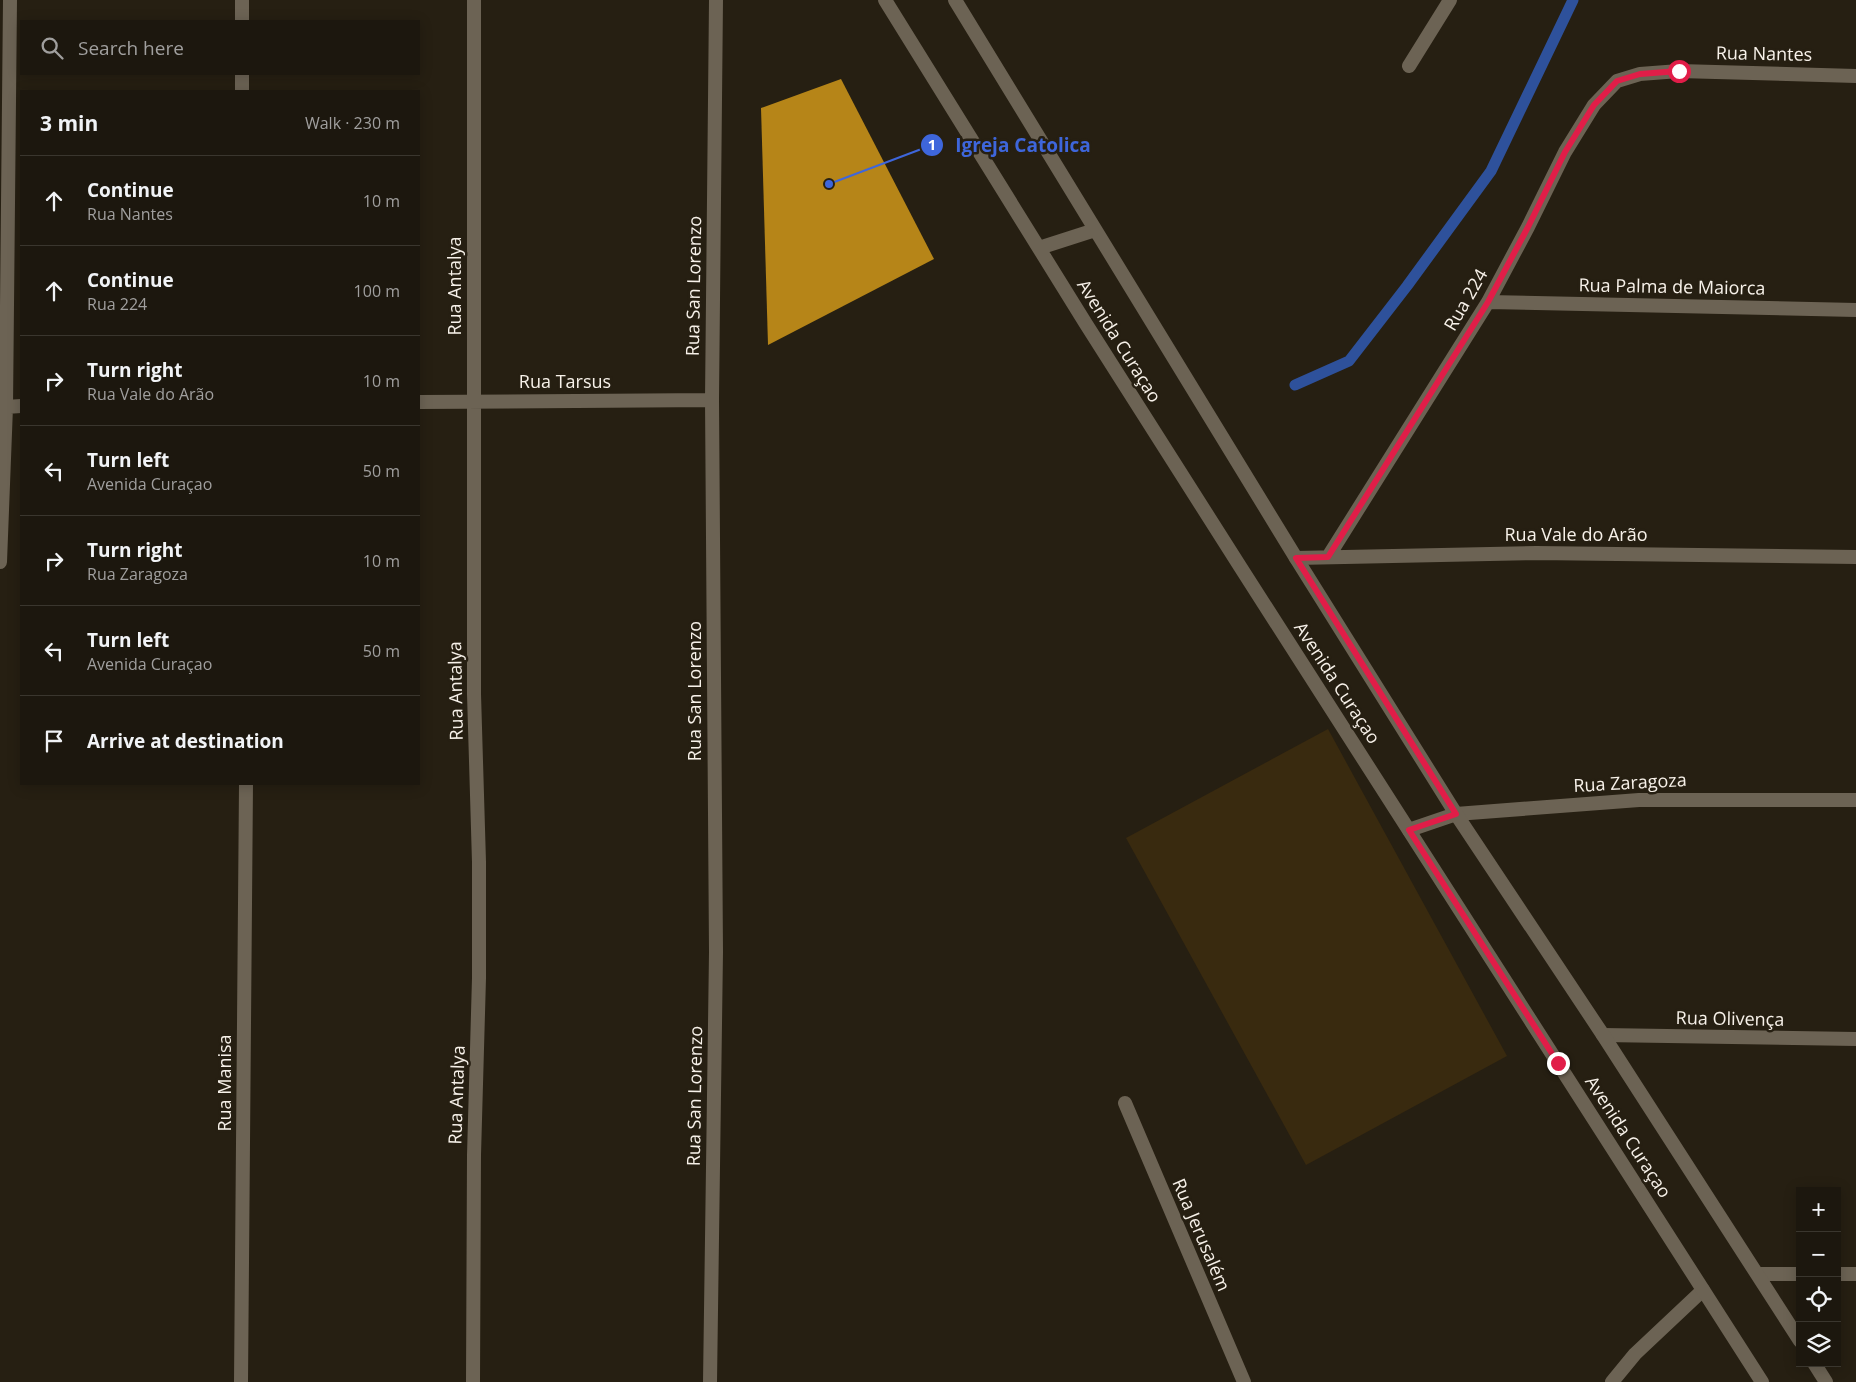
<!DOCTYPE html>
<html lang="en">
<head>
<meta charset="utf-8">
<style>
	body { margin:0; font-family:"Open Sans",sans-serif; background:#29241c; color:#f1f3f6 }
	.controls { position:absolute; right:15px; bottom:15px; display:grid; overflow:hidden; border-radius:0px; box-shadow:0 2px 12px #0003 }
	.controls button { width:45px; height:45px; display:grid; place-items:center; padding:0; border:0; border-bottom:1px solid #3a362e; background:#1c170e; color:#f1f3f6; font:25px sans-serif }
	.stop { position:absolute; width:15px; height:15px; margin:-11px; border:4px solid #e11d48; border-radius:50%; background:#fff }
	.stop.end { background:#e11d48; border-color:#fff; box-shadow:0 1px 5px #0008 }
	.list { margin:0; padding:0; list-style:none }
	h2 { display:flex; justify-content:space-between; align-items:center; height:65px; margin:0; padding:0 20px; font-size:21px }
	h2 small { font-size:16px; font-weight:400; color:#a09f9e }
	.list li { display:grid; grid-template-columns:32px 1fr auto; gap:15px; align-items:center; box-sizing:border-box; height:90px; padding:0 20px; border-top:1px solid #3a362e }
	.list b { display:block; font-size:19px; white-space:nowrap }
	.list p { margin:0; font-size:16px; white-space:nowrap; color:#a09f9e }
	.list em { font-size:16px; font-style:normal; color:#a09f9e }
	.icon { flex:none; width:28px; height:28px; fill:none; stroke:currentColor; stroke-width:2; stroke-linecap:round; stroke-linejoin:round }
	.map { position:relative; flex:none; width:1856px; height:1382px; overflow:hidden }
	.search { position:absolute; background:#1c170e; box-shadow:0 2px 12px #0003; left:20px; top:20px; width:400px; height:55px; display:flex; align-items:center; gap:12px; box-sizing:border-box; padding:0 18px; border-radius:0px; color:#a09f9e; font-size:19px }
	.panel { position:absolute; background:#1c170e; box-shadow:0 2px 12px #0003; left:20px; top:90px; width:400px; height:695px; border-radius:0px }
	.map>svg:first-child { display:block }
	.green { fill:#392a0f }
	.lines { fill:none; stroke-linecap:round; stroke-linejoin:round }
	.stream { stroke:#2e519b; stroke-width:11 }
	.building { fill:#b68518 }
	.service { stroke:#6c6354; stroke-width:14 }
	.minor { stroke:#6c6354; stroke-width:14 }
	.secondary { stroke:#6c6354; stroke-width:14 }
	.route { stroke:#e11d48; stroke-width:6 }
	.labels { text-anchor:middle; stroke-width:5; stroke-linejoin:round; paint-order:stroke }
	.street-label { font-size:18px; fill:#f7f1e9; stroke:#261f12 }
	.leader { fill:none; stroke:#3e66db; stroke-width:2 }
	.callout-dot { fill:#3e66db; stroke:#261f12; stroke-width:2 }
	.mark-label { font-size:15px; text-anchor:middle; font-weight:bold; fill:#fff }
	.callout-label { font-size:19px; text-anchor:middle; font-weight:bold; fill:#3e66db; stroke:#261f12; stroke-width:5; stroke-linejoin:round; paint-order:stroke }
</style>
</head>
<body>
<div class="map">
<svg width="1856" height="1382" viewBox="0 0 1856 1382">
	<rect width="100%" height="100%" fill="#261f12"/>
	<path class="green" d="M1328,729L1507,1056L1306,1165L1126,838Z"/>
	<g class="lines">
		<path class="stream" d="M1295,385L1349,361L1407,286L1491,171L1573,0"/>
	</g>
	<path class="building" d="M841,79L934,259L768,345L761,108Z"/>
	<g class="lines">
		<path class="service" d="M1612,1382L1635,1354L1703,1290"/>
		<path class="minor" d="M242,0V21
			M1409,66L1450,0
			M242,74V91
			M1488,302L1856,310
			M419,402L712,400
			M6,407L21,406
			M1328,557L1488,302L1528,227L1565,152L1594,105L1617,81L1640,74L1679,71L1856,76
			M1296,558L1536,553L1856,557
			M0,562L6,407L10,0
			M1409,830L1456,814L1639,800H1856
			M1603,1035L1856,1039
			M1125,1103L1244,1382
			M1758,1274H1800
			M1837,1274H1856
			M241,1382L246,784
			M473,1382L474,1155L479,978V862L474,694V0
			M710,1382L716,952L712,400L716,0"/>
		<path class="secondary" d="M885,0L1086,324L1241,568L1762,1382
			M955,0L1296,558L1456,814L1603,1035L1800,1341
			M1039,248L1095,230
			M1814,1363L1826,1382"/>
	</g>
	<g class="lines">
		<path class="route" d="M1558,1063L1409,830L1456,814L1296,558L1328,557L1488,302L1528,227L1565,152L1594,105L1617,81L1640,74L1679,71"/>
	</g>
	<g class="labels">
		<g class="street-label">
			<text transform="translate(1764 54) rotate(1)" y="6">Rua Nantes</text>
			<text transform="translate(455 286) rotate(-90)" y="6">Rua Antalya</text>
			<text transform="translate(694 286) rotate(-89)" y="6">Rua San Lorenzo</text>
			<text transform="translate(1672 287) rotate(1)" y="6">Rua Palma de Maiorca</text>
			<text transform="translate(1466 300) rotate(-60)" y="6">Rua 224</text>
			<text transform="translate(1119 341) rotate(58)" y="6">Avenida Curaçao</text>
			<text x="565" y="388">Rua Tarsus</text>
			<text x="1576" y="541">Rua Vale do Arão</text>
			<text transform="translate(1337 683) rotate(57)" y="6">Avenida Curaçao</text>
			<text transform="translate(456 691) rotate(-91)" y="6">Rua Antalya</text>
			<text transform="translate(695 691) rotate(-90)" y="6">Rua San Lorenzo</text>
			<text transform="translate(1630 783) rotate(-3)" y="6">Rua Zaragoza</text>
			<text transform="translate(1730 1019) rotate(1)" y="6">Rua Olivença</text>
			<text transform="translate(225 1083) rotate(-90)" y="6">Rua Manisa</text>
			<text transform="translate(457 1095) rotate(-88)" y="6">Rua Antalya</text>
			<text transform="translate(695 1096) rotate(-89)" y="6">Rua San Lorenzo</text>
			<text transform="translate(1628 1137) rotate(57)" y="6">Avenida Curaçao</text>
			<text transform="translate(1201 1235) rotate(67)" y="6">Rua Jerusalém</text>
		</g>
	</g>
	<path class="leader" d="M829 184L932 145"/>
	<g class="callout-dot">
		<circle cx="829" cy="184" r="5"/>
		<circle cx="932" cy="145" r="12"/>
	</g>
	<g class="mark-label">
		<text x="932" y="150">1</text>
	</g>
	<g class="callout-label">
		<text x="1023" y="152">Igreja Catolica</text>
	</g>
</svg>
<div class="controls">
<button>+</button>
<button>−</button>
<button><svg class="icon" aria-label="locate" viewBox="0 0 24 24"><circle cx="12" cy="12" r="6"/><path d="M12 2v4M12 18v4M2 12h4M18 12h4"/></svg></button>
<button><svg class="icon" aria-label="layers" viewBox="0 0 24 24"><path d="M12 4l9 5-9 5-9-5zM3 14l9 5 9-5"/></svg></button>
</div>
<div class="stop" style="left:1679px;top:71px"></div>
<div class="stop end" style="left:1558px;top:1063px"></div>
<div class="search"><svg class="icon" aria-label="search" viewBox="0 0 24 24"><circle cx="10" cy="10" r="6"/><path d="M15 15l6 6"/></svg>Search here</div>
<section class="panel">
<h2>3 min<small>Walk · 230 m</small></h2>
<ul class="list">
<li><svg class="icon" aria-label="ahead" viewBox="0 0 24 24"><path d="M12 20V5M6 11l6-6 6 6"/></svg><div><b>Continue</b><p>Rua Nantes</p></div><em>10 m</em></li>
<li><svg class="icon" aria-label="ahead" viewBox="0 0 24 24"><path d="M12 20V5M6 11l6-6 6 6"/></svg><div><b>Continue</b><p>Rua 224</p></div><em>100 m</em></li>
<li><svg class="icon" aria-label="right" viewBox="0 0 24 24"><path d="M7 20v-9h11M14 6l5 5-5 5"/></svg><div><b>Turn right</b><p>Rua Vale do Arão</p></div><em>10 m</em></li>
<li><svg class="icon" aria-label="left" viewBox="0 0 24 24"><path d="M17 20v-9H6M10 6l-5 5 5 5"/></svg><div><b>Turn left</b><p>Avenida Curaçao</p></div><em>50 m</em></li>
<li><svg class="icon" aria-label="right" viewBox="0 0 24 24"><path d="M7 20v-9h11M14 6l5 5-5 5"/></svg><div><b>Turn right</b><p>Rua Zaragoza</p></div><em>10 m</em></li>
<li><svg class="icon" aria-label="left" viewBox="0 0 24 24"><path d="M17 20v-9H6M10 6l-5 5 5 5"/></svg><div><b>Turn left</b><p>Avenida Curaçao</p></div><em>50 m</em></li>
<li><svg class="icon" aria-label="arrive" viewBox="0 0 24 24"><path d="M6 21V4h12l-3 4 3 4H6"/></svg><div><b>Arrive at destination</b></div></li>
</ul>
</section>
</div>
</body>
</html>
